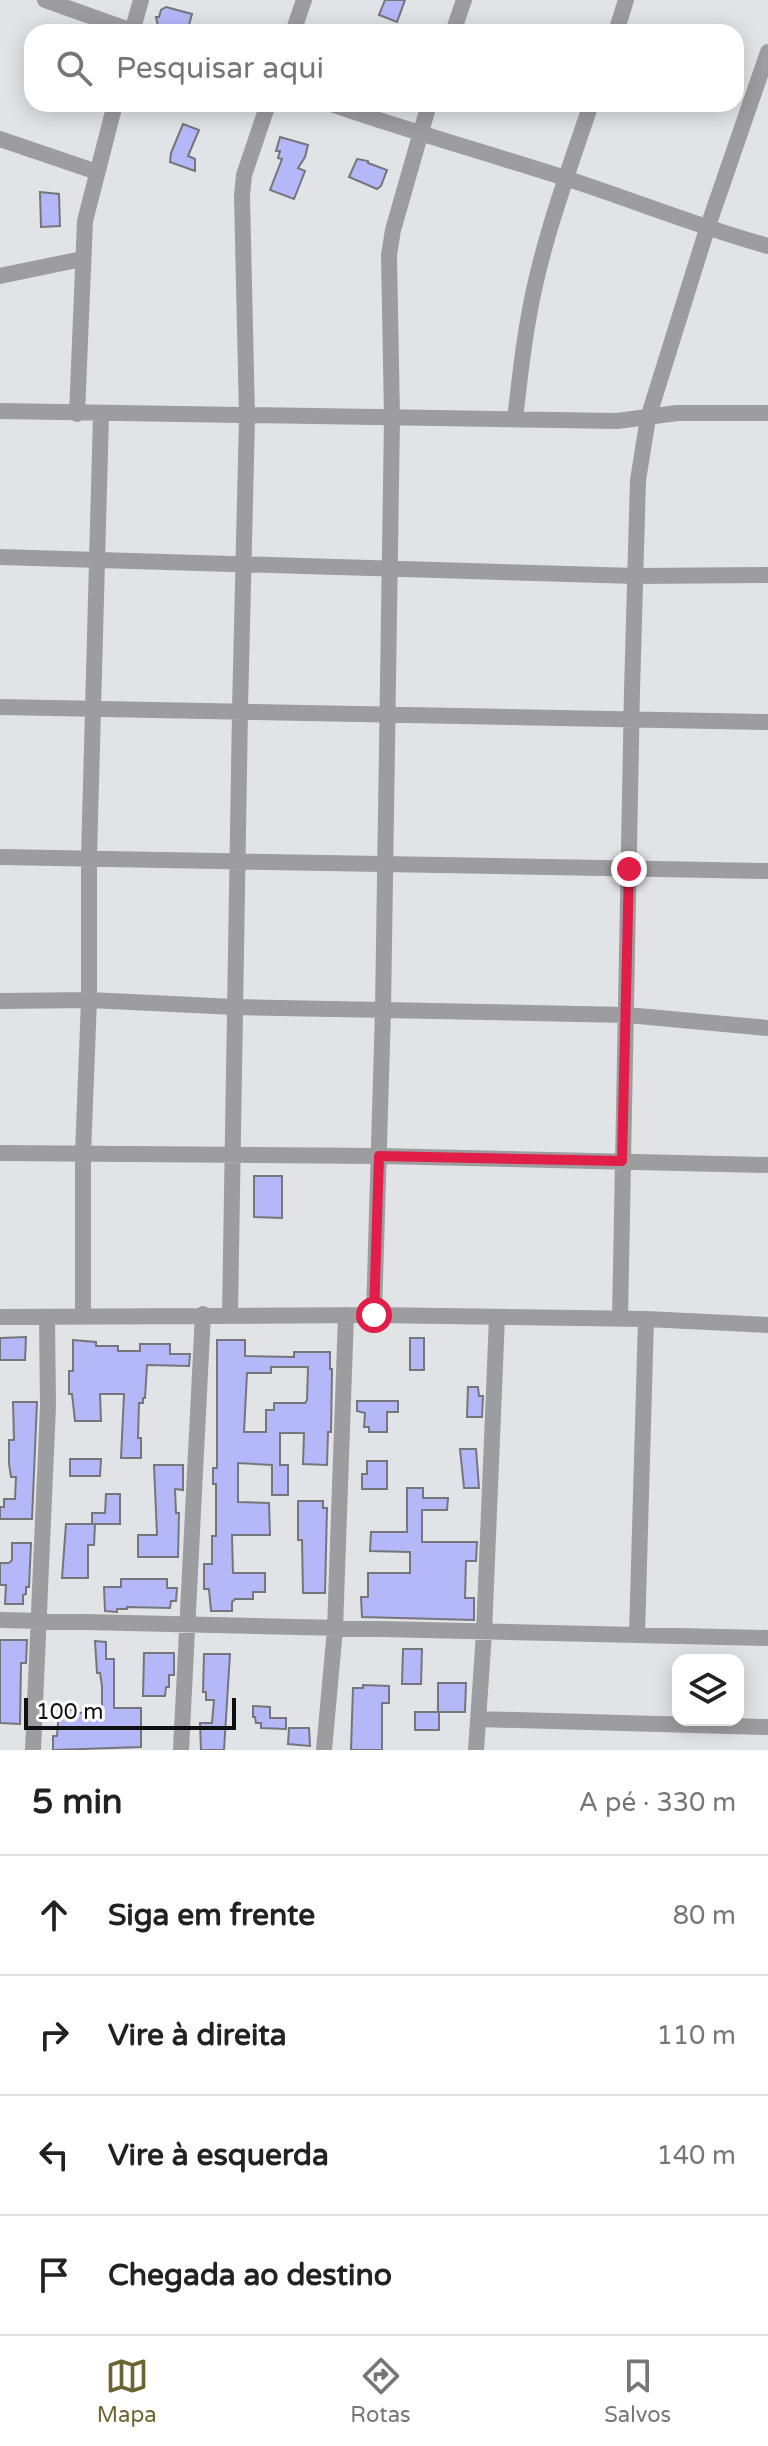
<!DOCTYPE html>
<html lang="pt">
<head>
<meta charset="utf-8">
<style>
	body { margin:0; font-family:"Varela Round",sans-serif; background:#f2f2f2; color:#222 }
	.controls { position:absolute; right:24px; bottom:24px; display:grid; overflow:hidden; border-radius:16px; box-shadow:0 4px 20px #0003 }
	.controls button { width:72px; height:72px; display:grid; place-items:center; padding:0; border:0; border-bottom:2px solid #e0e0e0; background:#fff; color:#222; font:40px sans-serif }
	.scale { position:absolute; left:24px; bottom:20px; width:212px; box-sizing:border-box; padding-left:8px; border:4px solid #101012; border-top:0; font-size:22px; line-height:28px; white-space:nowrap; color:#101012; -webkit-text-stroke:6px #fff; paint-order:stroke }
	.stop { position:absolute; width:24px; height:24px; margin:-18px; border:6px solid #e11d48; border-radius:50%; background:#fff }
	.stop.end { background:#e11d48; border-color:#fff; box-shadow:0 2px 8px #0008 }
	.list { margin:0; padding:0; list-style:none }
	h2 { display:flex; justify-content:space-between; align-items:center; height:104px; margin:0; padding:0 32px; font-size:34px }
	h2 small { font-size:26px; font-weight:400; color:#767676 }
	.list li { display:grid; grid-template-columns:52px 1fr auto; gap:24px; align-items:center; box-sizing:border-box; height:120px; padding:0 32px; border-top:2px solid #e0e0e0 }
	.list b { display:block; font-size:30px; white-space:nowrap }
	.list em { font-size:26px; font-style:normal; color:#767676 }
	.icon { flex:none; width:44px; height:44px; fill:none; stroke:currentColor; stroke-width:2; stroke-linecap:round; stroke-linejoin:round }
	.map { position:relative; flex:none; width:768px; height:1750px; overflow:hidden }
	.search { position:absolute; background:#fff; box-shadow:0 4px 20px #0003; left:24px; right:24px; top:24px; height:88px; display:flex; align-items:center; gap:20px; box-sizing:border-box; padding:0 28px; border-radius:24px; color:#767676; font-size:30px }
	.sheet { height:584px; background:#fff }
	nav { display:flex; justify-content:space-around; align-items:center; box-sizing:border-box; height:112px; border-top:2px solid #e0e0e0; background:#fff; font-size:22px; color:#767676 }
	nav a { display:grid; justify-items:center; gap:4px }
	nav .on { color:#6c6532 }
	.map>svg:first-child { display:block }
	.building { fill:#b4b8f9; stroke:#75767a; stroke-width:2; fill-rule:evenodd }
	.lines { fill:none; stroke-linecap:round; stroke-linejoin:round }
	.minor { stroke:#9d9d9f; stroke-width:16 }
	.route { stroke:#e11d48; stroke-width:10 }
</style>
</head>
<body>
<div class="map">
<svg width="768" height="1750" viewBox="0 0 768 1750">
	<rect width="100%" height="100%" fill="#e2e3e7"/>
	<path class="building" d="M385,0H405L397,22L379,15Z
		M166,7L192,14L187,32L159,31L156,17H159L161,10Z
		M183,124L199,130L188,156L195,159V171L170,162L171,153Z
		M280,137L308,145L305,157L298,168L305,171L294,199L270,190L282,159L278,158L280,151H276Z
		M357,159L368,161V163L387,170L381,186L377,189L349,177Z
		M40,192L59,194L60,226L41,227Z
		M254,1176H282V1218L254,1217Z
		M26,1337L25,1360H0V1338Z
		M410,1338H424V1370H410Z
		M73,1340L96,1342V1346H118V1351H140V1344H170V1354H190L189,1366L147,1365L145,1398H143V1403H139L138,1438H141V1458H121L124,1394H100L101,1421H75L72,1394H69V1371H73Z
		M217,1340H245V1356L294,1357V1352H330V1369H332L331,1432H328L327,1465L303,1464L304,1433H280V1465H288V1495H272V1465L238,1463V1502L269,1503L270,1535H232L233,1573H265V1592H253V1599H235L232,1602V1611H211L209,1589H204V1564H212V1536H216V1484H213V1468H217ZM271,1367H308L307,1400L305,1403H274V1410H266V1432H244L247,1373H271Z
		M468,1387H478L479,1396H483L482,1417H467Z
		M357,1401H398V1412H387V1432H369V1427H364L365,1413L357,1411Z
		M13,1402H37L32,1519H0V1507H4V1499H15L16,1477H11L9,1464V1440H14Z
		M460,1449H476L479,1488H464Z
		M70,1459H101L100,1476H70Z
		M367,1461H387V1489H362V1474H367Z
		M154,1465H183V1490L175,1489L176,1513H179L178,1557H138V1535H157Z
		M407,1488H423V1498H448L447,1510H422V1542H477L476,1561H466L465,1598H474V1620L362,1617L361,1597H368V1573H410V1552L370,1551L371,1532H407Z
		M106,1494H120V1524H92V1513H105Z
		M298,1501H323V1508H327L325,1593H303L302,1540H298Z
		M66,1524H95L94,1545H88V1578H62Z
		M12,1543H31L29,1587H26V1594L23,1595V1604H5L6,1585H0V1563H9L12,1560Z
		M121,1579H167V1588H177L176,1601H171L170,1608L127,1607V1609H117V1612L105,1611L104,1587H121Z
		M0,1640H27L26,1663H21L20,1724L0,1723Z
		M95,1641L106,1642V1659H114V1708H141V1747L53,1750V1736H57L59,1709L74,1710L79,1713L102,1711V1686L100,1673H97Z
		M403,1649H422L421,1684H402Z
		M144,1653H174V1675H169V1687H166L165,1696H143Z
		M204,1654H230L224,1750H201L200,1723H212L214,1700H206V1692H203Z
		M438,1683H466L465,1712H438Z
		M363,1685L389,1686V1703H382V1750H351L353,1688H363Z
		M253,1706L270,1707V1718H286V1729L261,1728V1723H256L255,1717H253Z
		M415,1712H439V1730H415Z
		M289,1728H309L310,1746L288,1744Z"/>
	<g class="lines">
		<path class="minor" d="M45,0L135,32
			M132,32L141,0
			M293,32L304,0
			M453,32L464,0
			M616,32L626,0
			M331,104C409,131 487,153 565,178C633,200 699,227 768,246
			M0,139L97,172
			M0,276L82,259
			M0,411L617,421L677,413H768
			M77,414L85,221L115,104
			M515,419C519,386 522,354 528,321C540,248 567,175 591,104
			M0,557L636,576L768,575
			M0,707L768,722
			M0,857L768,871
			M0,1001L89,1000L235,1007L627,1015L768,1028
			M0,1153L379,1156L768,1165
			M230,1314L240,710L247,417L242,196L244,175L268,104
			M374,1315L383,1010L392,418L389,255L393,230L429,104
			M0,1317L374,1315L646,1319L768,1325
			M83,1317V1154L89,1000V857L101,414
			M620,1319L632,691L638,480L648,418L707,229L768,52
			M0,1620L768,1638
			M637,1635L646,1319
			M478,1719L768,1727
			M33,1750L48,1406L47,1317
			M181,1750L203,1314
			M324,1750L335,1629L346,1315
			M476,1750L484,1633L497,1317"/>
	</g>
	<g class="lines">
		<path class="route" d="M374,1315L379,1156L622,1161L629,869"/>
	</g>
</svg>
<div class="controls">
<button><svg class="icon" aria-label="layers" viewBox="0 0 24 24"><path d="M12 4l9 5-9 5-9-5zM3 14l9 5 9-5"/></svg></button>
</div>
<div class="scale">100 m</div>
<div class="stop" style="left:374px;top:1315px"></div>
<div class="stop end" style="left:629px;top:869px"></div>
<div class="search"><svg class="icon" aria-label="search" viewBox="0 0 24 24"><circle cx="10" cy="10" r="6"/><path d="M15 15l6 6"/></svg>Pesquisar aqui</div>
</div>
<section class="sheet">
<h2>5 min<small>A pé · 330 m</small></h2>
<ul class="list">
<li><svg class="icon" aria-label="ahead" viewBox="0 0 24 24"><path d="M12 20V5M6 11l6-6 6 6"/></svg><div><b>Siga em frente</b></div><em>80 m</em></li>
<li><svg class="icon" aria-label="right" viewBox="0 0 24 24"><path d="M7 20v-9h11M14 6l5 5-5 5"/></svg><div><b>Vire à direita</b></div><em>110 m</em></li>
<li><svg class="icon" aria-label="left" viewBox="0 0 24 24"><path d="M17 20v-9H6M10 6l-5 5 5 5"/></svg><div><b>Vire à esquerda</b></div><em>140 m</em></li>
<li><svg class="icon" aria-label="arrive" viewBox="0 0 24 24"><path d="M6 21V4h12l-3 4 3 4H6"/></svg><div><b>Chegada ao destino</b></div></li>
</ul>
</section>
<nav>
<a class="on"><svg class="icon" aria-label="map" viewBox="0 0 24 24"><path d="M3 6l6-2 6 2 6-2v14l-6 2-6-2-6 2zM9 4v14M15 6v14"/></svg>Mapa</a>
<a><svg class="icon" aria-label="directions" viewBox="0 0 24 24"><path d="M12 3l9 9-9 9-9-9zM9 14v-3h6M13 9l2 2-2 2"/></svg>Rotas</a>
<a><svg class="icon" aria-label="saved" viewBox="0 0 24 24"><path d="M7 4h10v16l-5-4-5 4z"/></svg>Salvos</a>
</nav>
</body>
</html>
